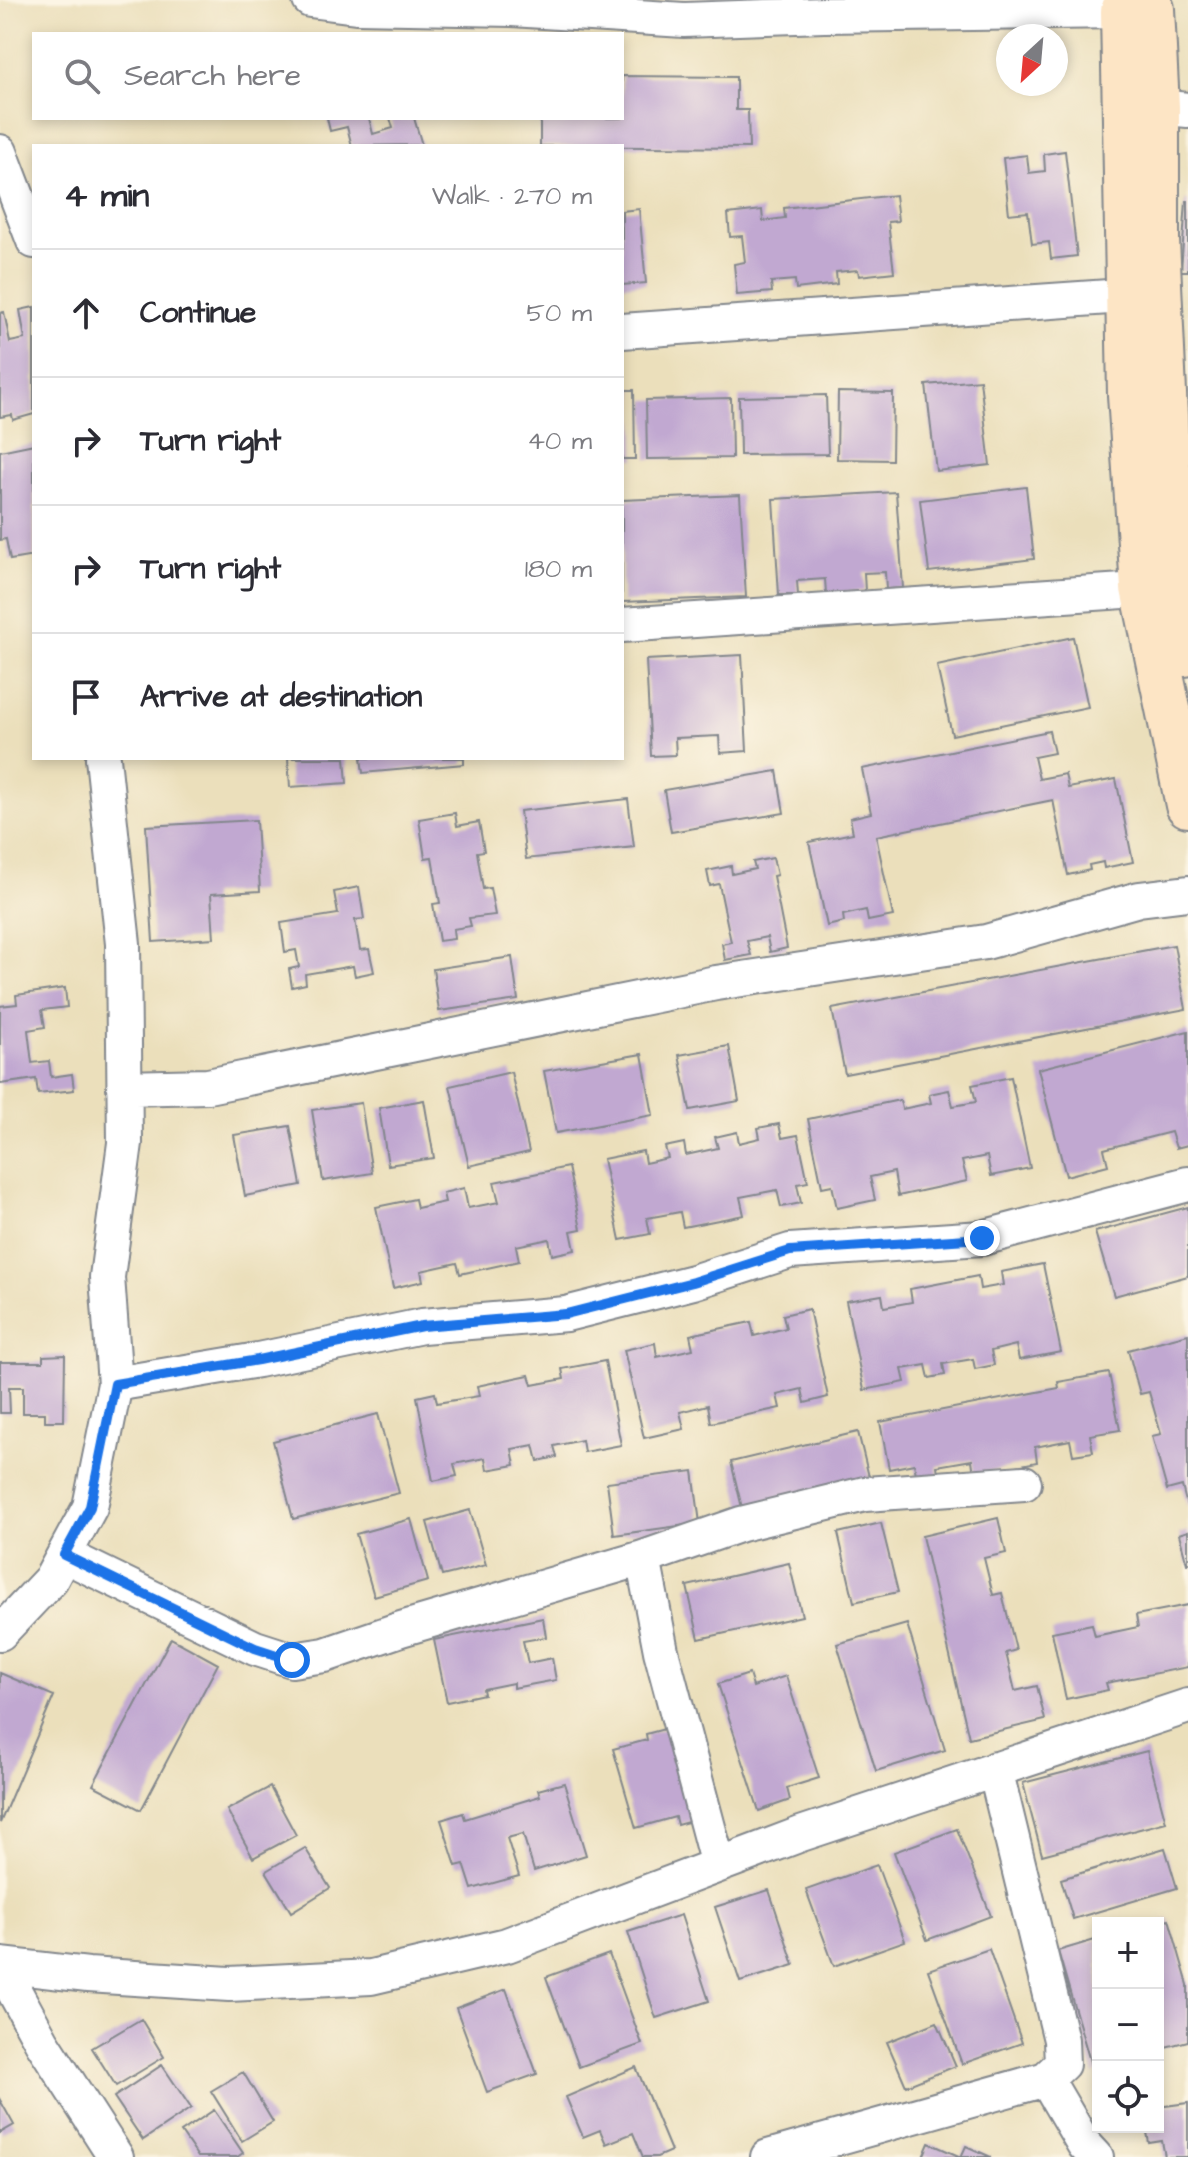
<!DOCTYPE html>
<html lang="en">
<head>
<meta charset="utf-8">
<style>
	body { margin:0; font-family:"Architects Daughter",sans-serif; background:#f7f7f7; color:#2b2b33 }
	.controls { position:absolute; right:24px; bottom:24px; display:grid; overflow:hidden; border-radius:0px; box-shadow:0 4px 12px #0003 }
	.controls button { width:72px; height:72px; display:grid; place-items:center; padding:0; border:0; border-bottom:2px solid #e1e1e2; background:#fff; color:#2b2b33; font:40px sans-serif }
	.compass { position:absolute; left:996px; top:24px; width:72px; height:72px; border-radius:50%; background:#fff; box-shadow:0 4px 12px #0003; rotate:206deg }
	.stop { position:absolute; width:24px; height:24px; margin:-18px; border:6px solid #1a73e8; border-radius:50%; background:#fff }
	.stop.end { background:#1a73e8; border-color:#fff; box-shadow:0 2px 8px #0008 }
	.list { margin:0; padding:0; list-style:none }
	h2 { display:flex; justify-content:space-between; align-items:center; height:104px; margin:0; padding:0 32px; font-size:34px }
	h2 small { font-size:26px; font-weight:400; color:#7c7c81 }
	.list li { display:grid; grid-template-columns:52px 1fr auto; gap:24px; align-items:center; box-sizing:border-box; height:128px; padding:0 32px; border-top:2px solid #e1e1e2 }
	.list b { display:block; font-size:30px; white-space:nowrap }
	.list em { font-size:26px; font-style:normal; color:#7c7c81 }
	.icon { flex:none; width:44px; height:44px; fill:none; stroke:currentColor; stroke-width:2; stroke-linecap:round; stroke-linejoin:round }
	.map { position:relative; flex:none; width:1188px; height:2157px; overflow:hidden }
	.search { position:absolute; background:#fff; box-shadow:0 4px 12px #0003; left:32px; top:32px; width:592px; height:88px; display:flex; align-items:center; gap:20px; box-sizing:border-box; padding:0 28px; border-radius:0px; color:#7c7c81; font-size:30px }
	.panel { position:absolute; background:#fff; box-shadow:0 4px 12px #0003; left:32px; top:144px; width:592px; height:616px; border-radius:0px }
	.map>svg:first-child { display:block }
	.building { fill:#c1a8d1 }
	.lines { fill:none; stroke-linecap:round; stroke-linejoin:round }
	.street-casing { stroke:#83878c; stroke-width:38 }
	.secondary-casing { stroke:#83878c; stroke-width:48 }
	.street { stroke:#fff; stroke-width:34 }
	.secondary { stroke:#fde5c5; stroke-width:44 }
	.route { stroke:#1a73e8; stroke-width:10 }
</style>
</head>
<body>
<div class="map">
<svg width="1188" height="2157" viewBox="0 0 1188 2157">
	<rect width="100%" height="100%" fill="#fcf5e5"/>
	<filter id="ink" filterUnits="userSpaceOnUse"><feTurbulence type="fractalNoise" baseFrequency=".0125" numOctaves="2"/><feDisplacementMap in="SourceGraphic" scale="16" xChannelSelector="R" yChannelSelector="G"/><feConvolveMatrix kernelMatrix="1 2 1 2 8 2 1 2 1" color-interpolation-filters="sRGB"/></filter>
	<filter id="wash" filterUnits="userSpaceOnUse"><feTurbulence type="fractalNoise" baseFrequency=".006" numOctaves="4" result="noise"/><feDisplacementMap in="SourceGraphic" scale="32" xChannelSelector="R" yChannelSelector="G"/><feGaussianBlur stdDeviation="1.8" result="paint"/><feColorMatrix in="noise" values="0 0 0 0 0 0 0 0 0 0 0 0 0 0 0 0 0 1.4 0 .05"/><feComposite in="paint" operator="in"/></filter>
	<g filter="url(#wash)">
		<rect width="100%" height="100%" fill="#ebdfbb"/>
		<g id="blocks">
			<path class="building" d="M622,76L736,77V110H748L749,148L540,146V118H622Z
				M327,118H369L373,134L393,128L390,118H414L422,145L352,146L347,127L330,131Z
				M1065,151L1077,256L1051,259L1049,242L1032,244L1028,212L1009,214L1003,158L1027,155L1029,173L1045,171L1044,154Z
				M895,195L898,221L888,222L894,272L859,276L858,270L836,272L837,284L796,289L795,280L771,282L772,292L737,295L734,264L745,262L742,236L730,237L728,214L762,210L763,221L785,218L784,208Z
				M1186,201H1188V271H1181Z
				M639,209L646,283L622,285V211Z
				M34,307V414L13,420L12,415L0,417V313L4,312L10,342L25,339L20,310Z
				M980,380L990,465L936,471L926,385Z
				M622,390H634L635,459H622Z
				M838,392L893,393L892,460L837,459Z
				M826,395L828,454L740,455L739,397Z
				M731,398L732,458L647,459L646,400Z
				M34,444V556L10,560L6,539L0,540V451Z
				M1026,487L1034,559L929,572L920,500Z
				M896,492L903,588L886,589L885,572L864,573L865,591L826,593L825,579L797,581L798,595H779L773,499Z
				M740,495L746,597L622,602V500Z
				M1073,637L1088,707L952,735L937,666Z
				M742,655L747,751L720,753L719,736L675,738L676,755L651,756L646,660Z
				M1049,731L1054,753L1034,757L1039,779L1065,774L1068,788L1116,779L1133,862L1104,868L1103,862L1089,865L1090,870L1068,875L1053,800L876,836L893,916L868,921L866,910L843,915L844,922L827,926L809,842L853,833L850,818L871,813L862,769Z
				M288,758H345L347,783L290,787Z
				M361,758H464V764L363,773Z
				M777,771L784,813L671,832L664,790Z
				M628,799L634,847L526,859L520,811Z
				M455,813L457,826L479,822L484,851L477,852L483,889L490,888L495,915L469,918L471,926L453,929L454,939L439,941L433,904L440,903L432,857L425,858L419,819Z
				M256,820L260,891L211,894L214,938L153,942L146,826Z
				M773,858L777,875L773,876L787,948L770,952L767,937L747,941L751,955L725,960L722,944L731,942L719,884L710,886L707,871L731,866L732,874L755,869L753,862Z
				M359,887L364,919L355,920L360,950L369,949L374,972L355,976L353,966L305,974L306,984L292,987L289,969L299,967L296,950L285,952L281,923L338,914L334,892Z
				M1174,945L1186,1009L845,1074L832,1009Z
				M512,957L518,1000L439,1011L433,969Z
				M65,988L67,1007L42,1010L45,1027L28,1030L32,1063L49,1061L51,1077L72,1074L74,1090L38,1094L36,1079L0,1084V1006L17,1004L16,995Z
				M1188,1031V1145L1176,1148L1171,1132L1104,1149L1108,1165L1066,1176L1038,1069Z
				M729,1046L739,1101L690,1110L679,1055Z
				M642,1054L653,1115L556,1133L544,1071Z
				M511,1072L529,1152L469,1166L450,1086Z
				M1011,1077L1030,1168L991,1176L987,1156L962,1161L967,1181L898,1196L894,1172L870,1177L875,1200L837,1208L832,1185L822,1187L808,1119L900,1100L902,1109L931,1103L929,1094L949,1090L953,1106L976,1102L972,1085Z
				M424,1100L434,1158L388,1165L379,1108Z
				M361,1103L372,1173L323,1181L312,1110Z
				M779,1124L782,1138L798,1135L808,1182L797,1184L801,1203L781,1207L777,1190L740,1197L744,1215L683,1227L680,1212L647,1218L650,1234L620,1240L603,1159L643,1151L645,1163L668,1158L665,1147L684,1143L686,1155L718,1148L715,1137L737,1132L739,1143L760,1138L758,1128Z
				M290,1126L301,1185L245,1196L234,1135Z
				M568,1167L581,1229L571,1231L575,1250L552,1255L549,1239L516,1246L519,1261L460,1274L457,1263L421,1271L423,1281L393,1288L376,1207L415,1199L417,1208L445,1202L443,1193L464,1188L468,1208L499,1202L494,1182Z
				M1188,1207V1276L1114,1296L1095,1232Z
				M1043,1264L1061,1352L1019,1360L1016,1345L991,1351L994,1365L975,1369L973,1359L943,1364L945,1375L929,1378L926,1365L902,1369L905,1382L864,1390L846,1301L882,1295L884,1307L912,1302L910,1289L978,1276L980,1289L1003,1285L1001,1272Z
				M809,1309L828,1397L805,1403L802,1389L777,1395L780,1408L711,1423L708,1405L680,1412L684,1429L644,1438L624,1350L655,1343L657,1357L693,1349L690,1335L751,1322L754,1336L786,1328L783,1315Z
				M1188,1334V1506H1187L1182,1486L1167,1490L1152,1436L1161,1434L1149,1392L1140,1394L1128,1350Z
				M65,1355L64,1421H45V1413H23V1387H9L10,1413H0V1362H43V1356Z
				M605,1361L621,1445L584,1452L582,1440L554,1446L557,1457L538,1461L534,1445L512,1449L515,1465L487,1470L485,1458L454,1464L457,1476L433,1481L417,1397L435,1393L437,1403L479,1396L477,1386L529,1375L532,1385L564,1379L562,1369Z
				M1109,1373L1120,1430L1090,1435L1093,1452L1073,1455L1070,1440L1035,1447L1037,1462L974,1474L972,1460L937,1466L940,1485L919,1489L914,1464L889,1469L880,1422L1059,1388L1058,1382Z
				M378,1414L399,1493L293,1519L273,1441Z
				M858,1432L870,1481L743,1512L731,1462Z
				M693,1471L700,1523L614,1535L607,1482Z
				M470,1510L486,1565L442,1576L427,1522Z
				M998,1518L1006,1553L984,1558L993,1595L1002,1593L1016,1650L1006,1653L1015,1691L1037,1686L1045,1720L969,1738L922,1536Z
				M411,1519L428,1581L374,1596L356,1534Z
				M881,1523L898,1592L854,1602L838,1533Z
				M1188,1531V1564H1187L1179,1534Z
				M789,1563L802,1616L699,1639L687,1586Z
				M1188,1605V1667L1106,1683L1108,1690L1066,1699L1052,1632L1092,1624L1095,1636L1138,1627L1136,1615Z
				M543,1618L546,1637L523,1641L528,1663L552,1658L556,1680L513,1688V1683L483,1689L484,1694L447,1702L434,1640Z
				M907,1624L945,1750L876,1771L837,1644Z
				M171,1638L218,1664L141,1810L93,1785Z
				M0,1673L54,1696L0,1823Z
				M749,1674L753,1687L786,1676L819,1778L787,1788L790,1800L759,1811L718,1684Z
				M668,1728L695,1820L677,1825L675,1817L636,1828L613,1749L647,1740L646,1734Z
				M1147,1751L1166,1822L1042,1855L1023,1783Z
				M564,1783L586,1855L534,1871L523,1834L507,1838L519,1876L472,1889L464,1864L456,1866L441,1820L463,1813L465,1819L540,1796L538,1790Z
				M270,1787L296,1835L253,1858L227,1810Z
				M957,1829L991,1916L927,1940L894,1852Z
				M305,1848L330,1888L291,1912L266,1871Z
				M1165,1848L1177,1888L1073,1919L1061,1879Z
				M877,1865L905,1941L834,1966L806,1890Z
				M769,1890L794,1965L740,1982L715,1907Z
				M681,1915L709,2001L656,2018L628,1932Z
				M1169,1919L1188,1985V2041L1158,2049V1922Z
				M1098,1939V2073L1094,2075L1058,1951Z
				M989,1949L1022,2043L962,2064L928,1970Z
				M609,1954L642,2044L579,2067L546,1977Z
				M506,1989L537,2074L487,2092L456,2008Z
				M141,2019L164,2057L116,2086L92,2048Z
				M937,2022L956,2066L906,2086L887,2042Z
				M162,2065L191,2108L143,2140L114,2097Z
				M636,2067L671,2151L657,2157H643L633,2133L606,2144L600,2130L583,2137L566,2097Z
				M243,2072L273,2122L242,2141L211,2091Z
				M0,2100L14,2125L0,2133Z
				M1188,2103V2157H1165L1162,2141L1149,2143L1146,2127H1158V2107Z
				M214,2110L243,2153L237,2157H198L181,2132Z
				M929,2143L961,2157H923Z
				M966,2146L991,2157H961Z"/>
		</g>
	</g>
	<g filter="url(#ink)">
		<use href="#blocks" fill-opacity="0" stroke="#83878c" stroke-width="2"/>
		<g class="lines">
			<defs>
				<path id="street" d="M310,0L356,6L512,9L684,20L824,15L1123,11
					M1157,107L1188,110
					M0,152L34,241
					M622,331L1152,294
					M622,625L1168,588
					M124,1088L208,1086L716,983L986,942L1139,899L1188,893
					M115,1384L258,1360L422,1326L566,1314L693,1282L790,1251L982,1238L1188,1184
					M64,1555L255,1648L292,1660L325,1655L401,1629L643,1558L741,1524L865,1494L1024,1483
					M643,1558L661,1651L718,1865
					M0,1633L51,1579L90,1507L115,1384L107,1277L125,1143L123,944L103,758
					M0,1965L42,2042L116,2157
					M1,1965L88,1975L229,1984L371,1977L507,1945L801,1834L1188,1706
					M1046,2079L1084,2144L1096,2157
					M768,2157L1046,2079L1062,2064L1061,2040L995,1769"/>
				<path id="secondary" d="M1131,0L1123,11L1130,395L1143,588L1188,805
					M1152,9L1157,107V240L1166,437L1178,618L1185,654"/>
			</defs>
			<use href="#street" class="street-casing"/>
			<use href="#secondary" class="secondary-casing"/>
			<use href="#street" class="street"/>
			<use href="#secondary" class="secondary"/>
		</g>
	</g>
	<g class="lines" filter="url(#ink)">
		<path class="route" d="M292,1660L255,1648L64,1555L90,1507L115,1384L258,1360L422,1326L566,1314L693,1282L790,1251L982,1238"/>
	</g>
</svg>
<div class="controls">
<button>+</button>
<button>−</button>
<button><svg class="icon" aria-label="locate" viewBox="0 0 24 24"><circle cx="12" cy="12" r="6"/><path d="M12 2v4M12 18v4M2 12h4M18 12h4"/></svg></button>
</div>
<svg class="compass" viewBox="-18 -18 36 36"><path d="M0-13l5 13h-10z" fill="#e53935"/><path d="M0 13l5-13h-10z" fill="#7c7c81"/></svg>
<div class="stop" style="left:292px;top:1660px"></div>
<div class="stop end" style="left:982px;top:1238px"></div>
<div class="search"><svg class="icon" aria-label="search" viewBox="0 0 24 24"><circle cx="10" cy="10" r="6"/><path d="M15 15l6 6"/></svg>Search here</div>
<section class="panel">
<h2>4 min<small>Walk · 270 m</small></h2>
<ul class="list">
<li><svg class="icon" aria-label="ahead" viewBox="0 0 24 24"><path d="M12 20V5M6 11l6-6 6 6"/></svg><div><b>Continue</b></div><em>50 m</em></li>
<li><svg class="icon" aria-label="right" viewBox="0 0 24 24"><path d="M7 20v-9h11M14 6l5 5-5 5"/></svg><div><b>Turn right</b></div><em>40 m</em></li>
<li><svg class="icon" aria-label="right" viewBox="0 0 24 24"><path d="M7 20v-9h11M14 6l5 5-5 5"/></svg><div><b>Turn right</b></div><em>180 m</em></li>
<li><svg class="icon" aria-label="arrive" viewBox="0 0 24 24"><path d="M6 21V4h12l-3 4 3 4H6"/></svg><div><b>Arrive at destination</b></div></li>
</ul>
</section>
</div>
</body>
</html>
